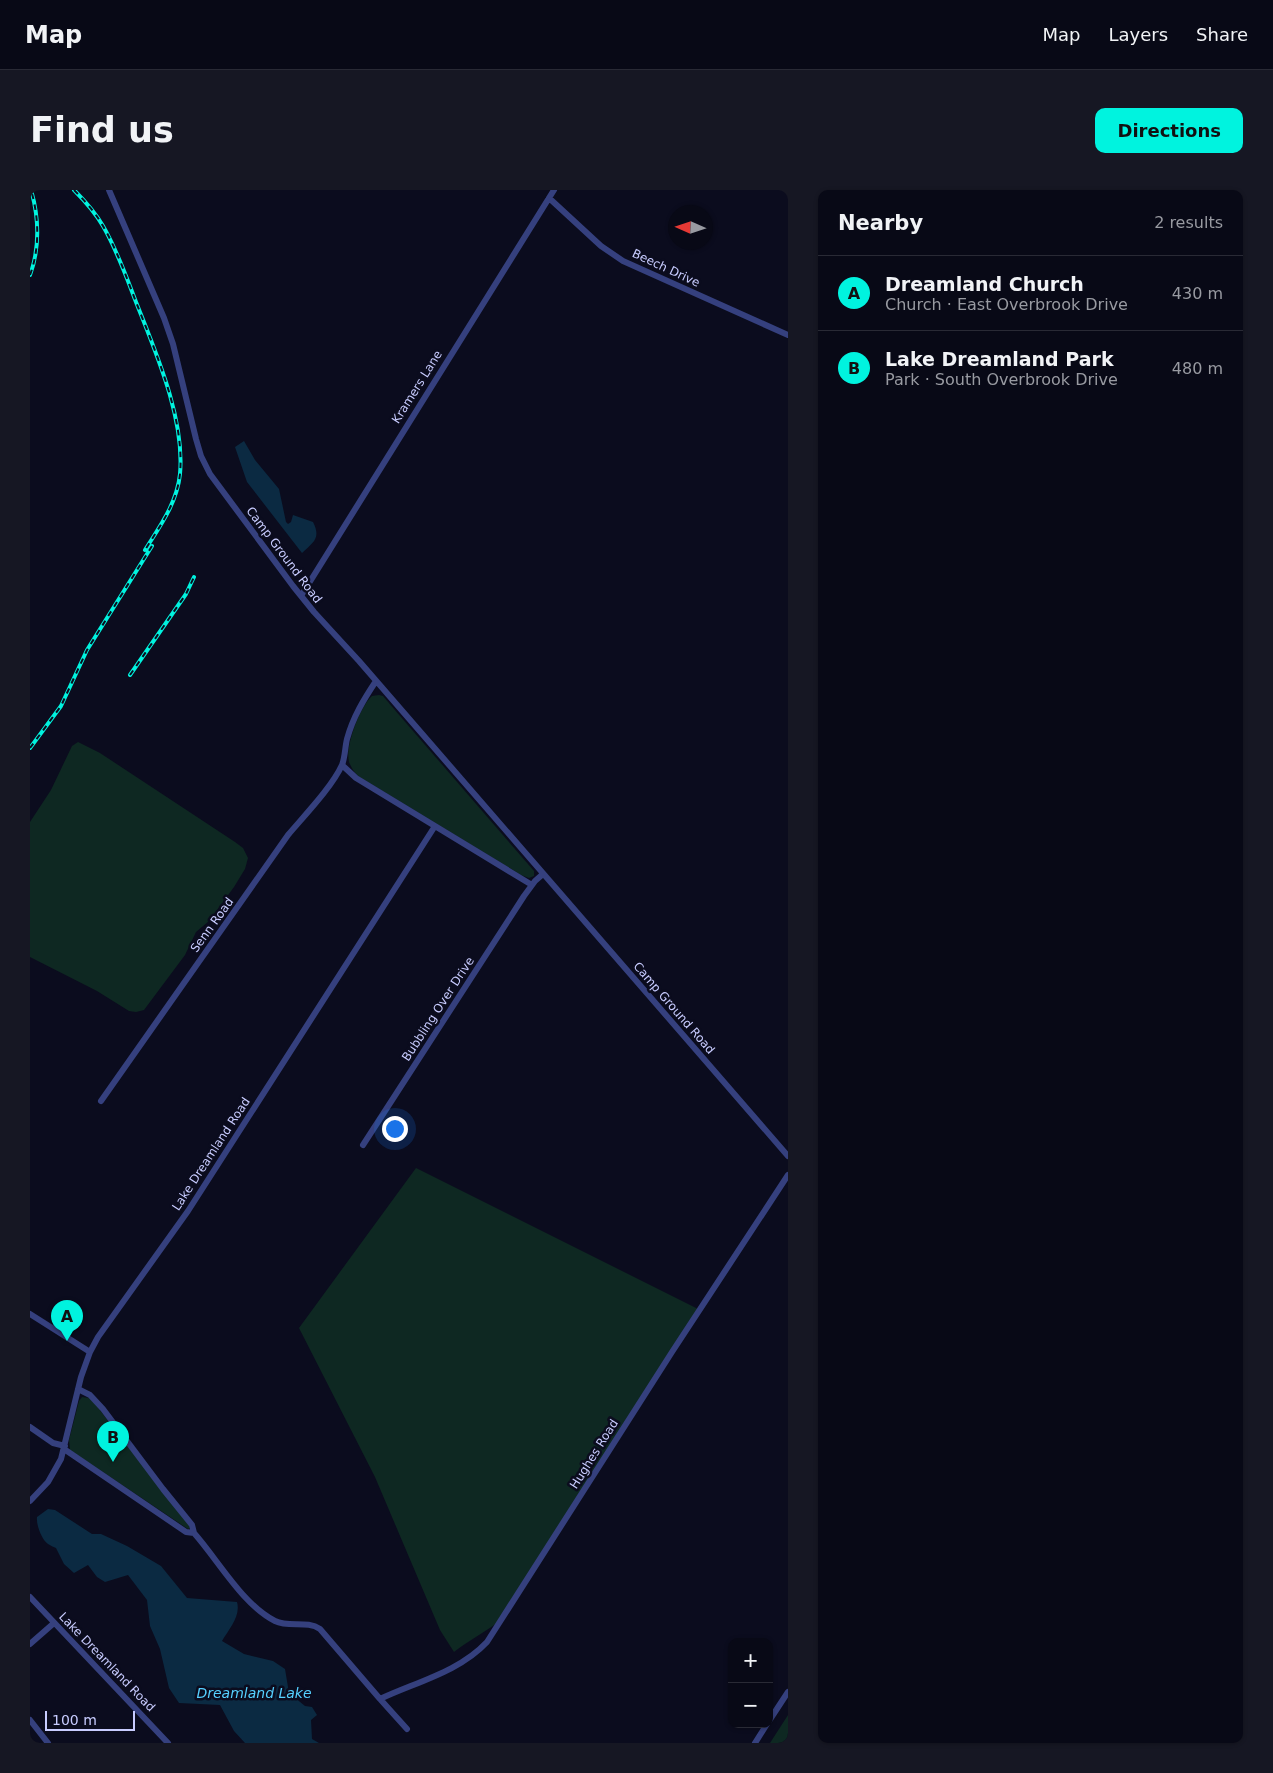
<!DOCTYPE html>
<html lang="en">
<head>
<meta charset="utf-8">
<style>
	body { margin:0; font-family:"DejaVu Sans",sans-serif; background:#161723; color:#f1f3f6 }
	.controls { position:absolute; right:15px; bottom:15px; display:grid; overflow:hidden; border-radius:10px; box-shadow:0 1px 4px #0004 }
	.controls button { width:45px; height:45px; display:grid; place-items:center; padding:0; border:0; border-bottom:1px solid #292a35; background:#080916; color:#f1f3f6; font:25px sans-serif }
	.compass { position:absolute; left:638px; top:15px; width:45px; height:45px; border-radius:50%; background:#080916; box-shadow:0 1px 4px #0004; rotate:273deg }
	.scale { position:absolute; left:15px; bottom:12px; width:90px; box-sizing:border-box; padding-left:5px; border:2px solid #c8ccff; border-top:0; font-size:14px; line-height:18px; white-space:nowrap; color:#c8ccff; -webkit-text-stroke:4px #0b0c1e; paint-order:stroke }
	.you { position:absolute; left:364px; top:938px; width:18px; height:18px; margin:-12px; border:4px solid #fff; border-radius:50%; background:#1a73e8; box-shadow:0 0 0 8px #1a73e833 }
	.badge { display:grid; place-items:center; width:32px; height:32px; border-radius:50%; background:#00f3df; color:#111; font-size:16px; font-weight:700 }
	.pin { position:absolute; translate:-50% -41px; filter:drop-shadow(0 1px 2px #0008) }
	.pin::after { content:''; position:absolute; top:26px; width:18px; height:15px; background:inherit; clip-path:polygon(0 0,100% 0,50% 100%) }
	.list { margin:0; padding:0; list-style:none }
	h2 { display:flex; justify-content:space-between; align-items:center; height:65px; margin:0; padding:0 20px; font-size:21px }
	h2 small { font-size:16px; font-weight:400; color:#989aa1 }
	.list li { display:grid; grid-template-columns:32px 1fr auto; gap:15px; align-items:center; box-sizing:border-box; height:75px; padding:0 20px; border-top:1px solid #292a35 }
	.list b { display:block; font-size:19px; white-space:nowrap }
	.list p { margin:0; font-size:16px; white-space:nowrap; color:#989aa1 }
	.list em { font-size:16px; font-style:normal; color:#989aa1 }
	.map { position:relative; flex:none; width:758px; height:1553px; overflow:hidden; border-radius:10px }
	header { display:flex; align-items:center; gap:30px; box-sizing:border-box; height:70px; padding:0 25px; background:#080916; border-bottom:1px solid #292a35 }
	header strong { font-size:24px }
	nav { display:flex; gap:28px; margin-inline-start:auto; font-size:18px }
	.intro { display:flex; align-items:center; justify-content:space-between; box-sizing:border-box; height:120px; padding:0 30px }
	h1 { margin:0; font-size:35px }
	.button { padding:12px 22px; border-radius:10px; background:#00f3df; color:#111; font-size:18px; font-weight:700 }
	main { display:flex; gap:30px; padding:0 30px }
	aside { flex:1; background:#080916; border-radius:10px; box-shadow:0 1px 4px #0004 }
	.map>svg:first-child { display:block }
	.green { fill:#0e2822 }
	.water { fill:#0b2a42 }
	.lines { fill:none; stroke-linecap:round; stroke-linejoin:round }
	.minor { stroke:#35407e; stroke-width:6 }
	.rail-casing { stroke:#00f3df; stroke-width:4 }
	.rail { stroke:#0b0c1e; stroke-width:2; stroke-dasharray:5.5; stroke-linecap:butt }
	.labels { text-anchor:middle; stroke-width:5; stroke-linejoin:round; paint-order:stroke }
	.street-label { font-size:12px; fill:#c8ccff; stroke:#0b0c1e }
	.water-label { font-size:14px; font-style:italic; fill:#56d0ff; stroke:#0b0c1e }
</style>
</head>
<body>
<header>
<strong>Map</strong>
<nav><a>Map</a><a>Layers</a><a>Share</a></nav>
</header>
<div class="intro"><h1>Find us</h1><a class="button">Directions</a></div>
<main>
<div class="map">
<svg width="758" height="1553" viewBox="0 0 758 1553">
	<rect width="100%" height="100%" fill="#0b0c1e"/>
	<path class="green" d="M349,505L353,506L364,519L504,681V686L499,688L491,685L328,586C324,582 321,577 319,572C315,556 330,517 342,506Z
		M48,552L70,563L205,652L213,658L218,668L215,679L204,697L179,731L166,742L155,765L114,820L106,822L99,821L67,801L0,767V632L21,600L42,556Z
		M386,978L668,1119L467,1433C453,1443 438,1451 424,1462L410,1440L345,1287L269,1138Z
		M52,1207L59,1208L66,1215L158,1334L160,1338L158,1339L40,1260L39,1250L49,1211Z
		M758,1525V1553H740Z"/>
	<path class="water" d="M214,251L225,270L249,299L256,332L258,334L261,332L263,325L283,332C291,348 284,352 272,363L217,292L205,257Z
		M18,1319L25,1320L62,1344H71L97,1356L131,1376L157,1408L207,1412C211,1426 199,1439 192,1451L214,1464L243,1471L255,1479L259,1503L275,1516L282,1517L287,1525L281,1530L282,1549L289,1553H215L204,1541L190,1515L149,1513L139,1498L130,1459L120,1436L117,1410L98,1385L75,1392L67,1387L58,1375L44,1383L34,1374L26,1358C24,1357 21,1356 18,1354C12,1350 6,1335 7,1327Z"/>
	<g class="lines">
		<path class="minor" d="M79,0L134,128L143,154L166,249L171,266L180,284L263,396L284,422L329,471L758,966
			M519,8L571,56L593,71L758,145
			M271,406L524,0
			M312,575L326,588L502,695
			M71,911L258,645C274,626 302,597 312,575C315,568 315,557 317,549C323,527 334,509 346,491
			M333,955L494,706L505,691L513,684
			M0,1124L60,1162
			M48,1199L60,1205L73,1219L133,1299L162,1335L164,1343
			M0,1237L23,1253L35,1256
			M34,1259L156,1342L164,1343C188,1370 213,1415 245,1431C259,1438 277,1430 290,1439L350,1509L377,1539
			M0,1311L18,1292L31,1269L51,1187L60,1162L68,1147L158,1021L405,636
			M0,1407L138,1553
			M0,1454L24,1433
			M350,1509C386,1492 429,1482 457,1452L642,1162L758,985
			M0,1530L18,1553
			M739,1531L758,1502
			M725,1553L737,1534"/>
		<defs>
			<path id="rail" d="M44,0C55,11 65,22 73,36C87,60 96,86 106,112C126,163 155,229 150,284C147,313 130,336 115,360
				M0,85C10,58 9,27 1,0
				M100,485L156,404L164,387
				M0,558L31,516L57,460L122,356"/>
		</defs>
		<use href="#rail" class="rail-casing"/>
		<use href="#rail" class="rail"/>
	</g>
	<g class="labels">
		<g class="street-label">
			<text transform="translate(636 78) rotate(25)" y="4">Beech Drive</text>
			<text transform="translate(387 197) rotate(-58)" y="4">Kramers Lane</text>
			<text transform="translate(254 365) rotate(53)" y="4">Camp Ground Road</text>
			<text transform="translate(182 735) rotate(-54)" y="4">Senn Road</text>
			<text transform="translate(644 818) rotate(49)" y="4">Camp Ground Road</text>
			<text transform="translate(408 819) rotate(-57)" y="4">Bubbling Over Drive</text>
			<text transform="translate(181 964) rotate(-57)" y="4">Lake Dreamland Road</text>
			<text transform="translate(564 1264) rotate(-58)" y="4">Hughes Road</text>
			<text transform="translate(77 1472) rotate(46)" y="4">Lake Dreamland Road</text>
		</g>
		<g class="water-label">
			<text x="224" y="1508">Dreamland Lake</text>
		</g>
	</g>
</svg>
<div class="controls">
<button>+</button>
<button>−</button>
</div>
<svg class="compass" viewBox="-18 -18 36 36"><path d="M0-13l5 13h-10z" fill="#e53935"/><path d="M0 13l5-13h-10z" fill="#989aa1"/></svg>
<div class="scale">100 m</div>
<div class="you"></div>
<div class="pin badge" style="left:37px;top:1151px">A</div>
<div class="pin badge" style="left:83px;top:1272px">B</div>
</div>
<aside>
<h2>Nearby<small>2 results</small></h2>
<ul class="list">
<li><span class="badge">A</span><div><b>Dreamland Church</b><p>Church · East Overbrook Drive</p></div><em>430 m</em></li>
<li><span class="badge">B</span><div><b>Lake Dreamland Park</b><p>Park · South Overbrook Drive</p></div><em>480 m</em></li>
</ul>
</aside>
</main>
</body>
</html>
